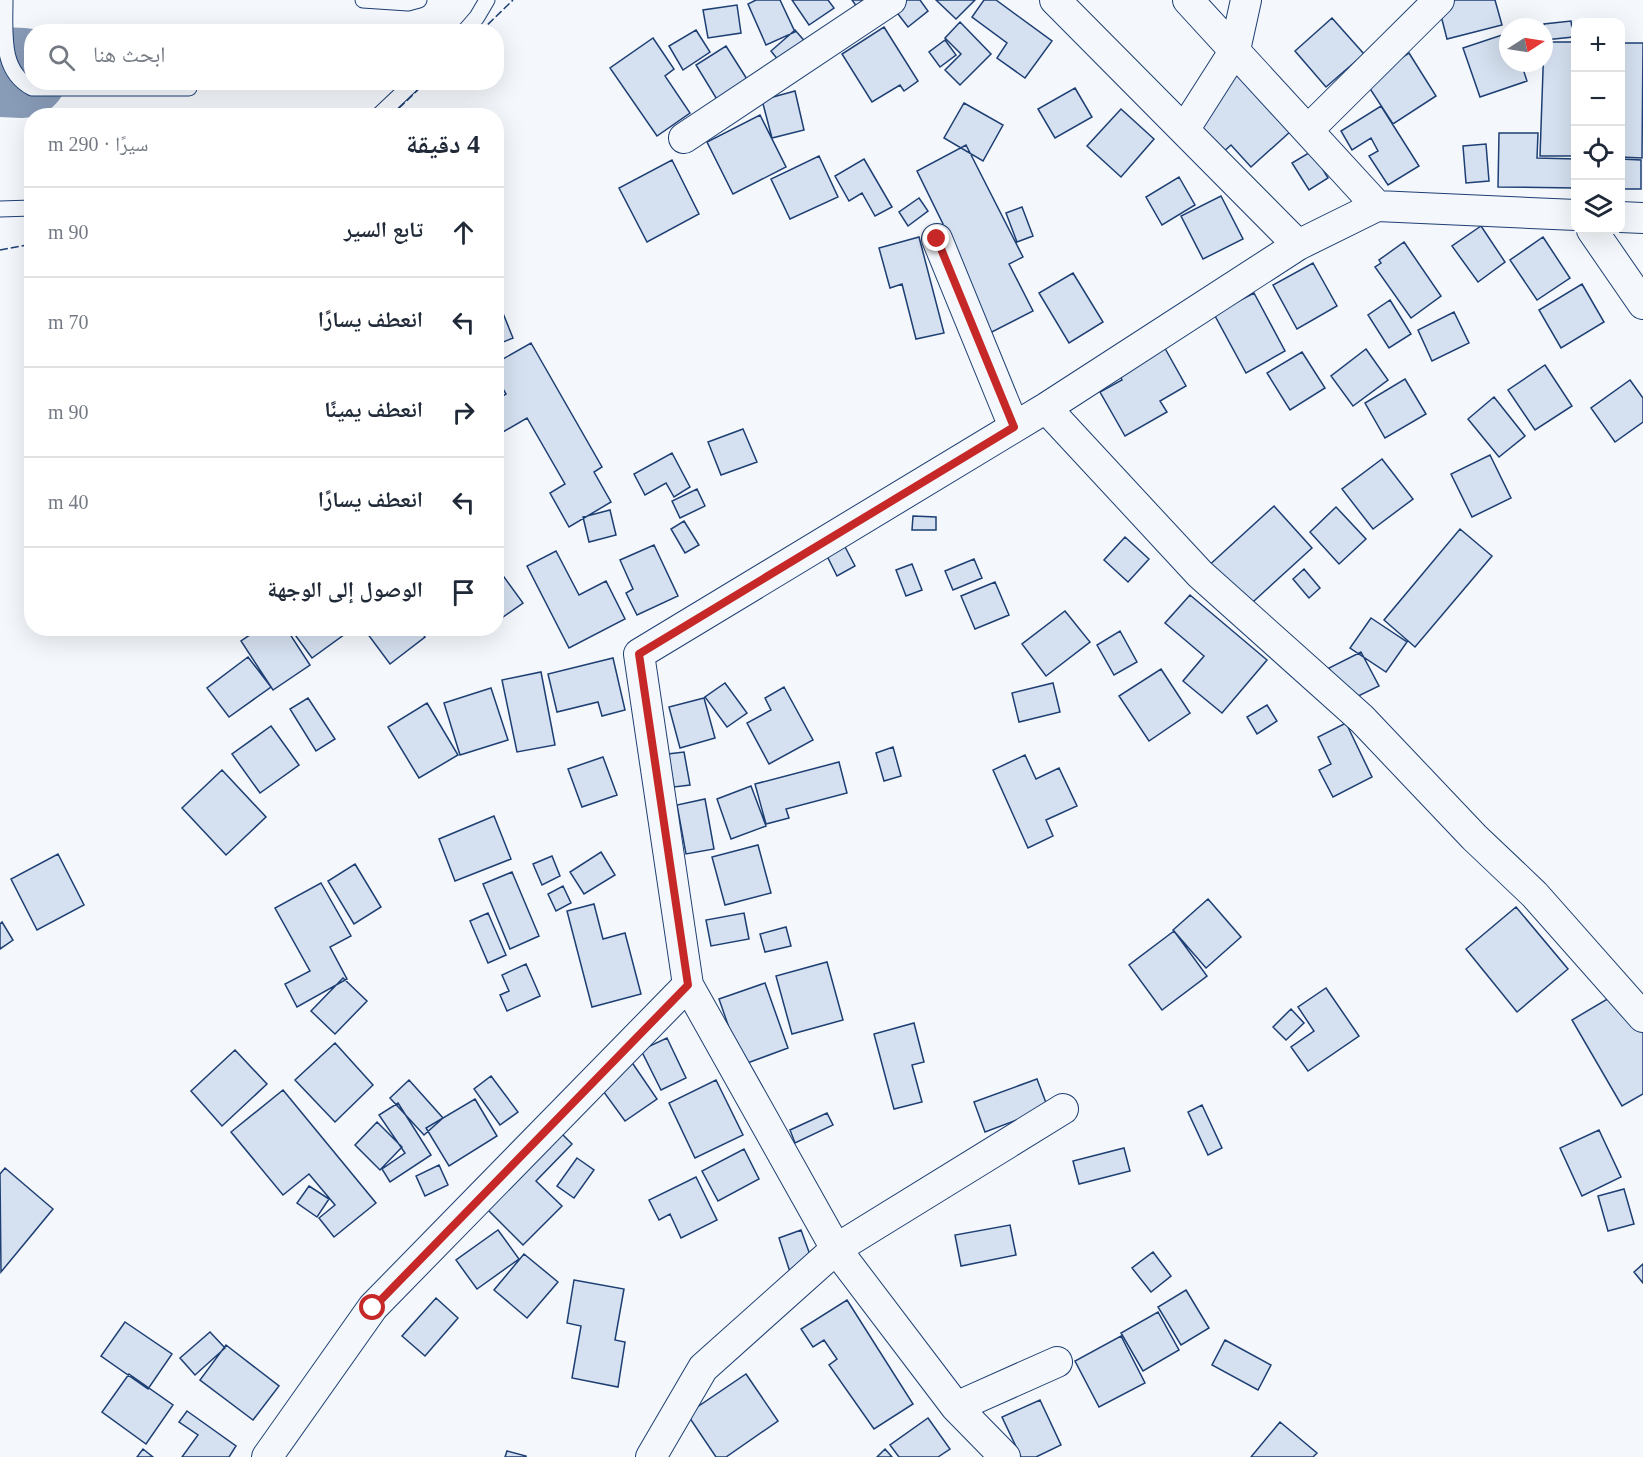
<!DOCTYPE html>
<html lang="ar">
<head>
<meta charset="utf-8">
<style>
	body { margin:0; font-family:"Times New Roman","Noto Naskh Arabic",serif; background:#f2f2f3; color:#1f2937; direction:rtl }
	.controls { position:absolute; right:18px; top:18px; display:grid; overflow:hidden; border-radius:12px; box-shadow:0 6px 24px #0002 }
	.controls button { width:54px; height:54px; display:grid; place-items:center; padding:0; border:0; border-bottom:2px solid #e0e1e3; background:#fff; color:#1f2937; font:30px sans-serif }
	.compass { position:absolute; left:1499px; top:18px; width:54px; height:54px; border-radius:50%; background:#fff; box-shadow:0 6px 24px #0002; rotate:78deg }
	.stop { position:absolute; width:18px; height:18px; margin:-14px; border:4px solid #c62828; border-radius:50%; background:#fff }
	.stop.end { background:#c62828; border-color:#fff; box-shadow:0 2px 6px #0008 }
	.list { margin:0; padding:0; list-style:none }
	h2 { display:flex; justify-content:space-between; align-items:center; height:78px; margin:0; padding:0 24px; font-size:26px }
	h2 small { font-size:20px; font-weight:400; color:#747a83 }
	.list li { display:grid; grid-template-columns:39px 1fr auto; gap:18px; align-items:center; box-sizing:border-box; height:90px; padding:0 24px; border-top:2px solid #e0e1e3 }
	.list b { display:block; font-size:22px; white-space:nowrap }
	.list em { font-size:20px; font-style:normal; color:#747a83 }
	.icon { flex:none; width:33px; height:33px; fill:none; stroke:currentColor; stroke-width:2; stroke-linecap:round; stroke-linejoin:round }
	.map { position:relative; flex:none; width:1643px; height:1457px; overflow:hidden; direction:ltr }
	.search { position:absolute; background:#fff; box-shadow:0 6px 24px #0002; left:24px; top:24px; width:480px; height:66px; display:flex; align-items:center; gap:15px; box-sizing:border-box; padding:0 21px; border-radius:24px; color:#747a83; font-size:22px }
	.panel { position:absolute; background:#fff; box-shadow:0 6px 24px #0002; left:24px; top:108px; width:480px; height:528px; border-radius:24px; direction:rtl }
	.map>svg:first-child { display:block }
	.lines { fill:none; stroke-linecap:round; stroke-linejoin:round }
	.taxiway { stroke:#889bb7; stroke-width:90 }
	.building { fill:#d5e0f0; stroke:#1d3f73; stroke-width:1.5 }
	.service-casing { stroke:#1d3f73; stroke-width:17 }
	.minor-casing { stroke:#1d3f73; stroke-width:32 }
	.service { stroke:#f4f7fb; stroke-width:15 }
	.minor { stroke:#f4f7fb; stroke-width:30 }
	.fence { stroke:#1d3f73; stroke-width:1.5; stroke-dasharray:8 3; stroke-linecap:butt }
	.route { stroke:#c62828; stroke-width:8 }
</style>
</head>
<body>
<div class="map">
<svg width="1643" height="1457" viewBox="0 0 1643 1457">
	<rect width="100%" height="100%" fill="#f4f7fb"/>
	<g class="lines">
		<path class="taxiway" d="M0,72L23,73"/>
	</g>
	<path class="building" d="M756,0H780L795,32L766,45L748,4Z
		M792,0H828L834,8L809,25Z
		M852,0H868L857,7Z
		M907,0H920L928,11L908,27L895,10Z
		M936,0H975L956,19Z
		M984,0H996L1052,41L1025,78L997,58L1007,43L972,17Z
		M1437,0H1495L1502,25L1447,39Z
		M737,5L741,33L708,38L703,10Z
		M1332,18L1364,54L1326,87L1295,51Z
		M1571,21L1573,37L1545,40L1544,24Z
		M960,22L991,54L960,85L945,70L961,54L945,38Z
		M884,27L918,81L904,91L900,85L872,102L842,54Z
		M696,30L710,52L683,70L669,46Z
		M795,30L808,45L783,66L771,51Z
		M1508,33V63H1521L1527,81L1480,97L1463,48Z
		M653,38L674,69L665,76L690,113L657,136L610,68Z
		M945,40L956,55L940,67L929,52Z
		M1544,42H1576V156H1540Z
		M1620,43H1643L1642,158L1620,157Z
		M726,46L752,87L721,106L696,65Z
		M1409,53L1436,96L1393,124L1365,81Z
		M1235,68L1291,131L1251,167L1231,145L1221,154L1195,125Z
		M1075,88L1092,117L1055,138L1038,109Z
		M795,91L804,130L772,138L762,100Z
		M964,103L1003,125L983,161L944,138Z
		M1381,106L1419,166L1388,185L1369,156L1378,151L1371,138L1352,150L1341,131Z
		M1121,109L1154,139L1121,177L1087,146Z
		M760,115L786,167L733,194L707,142Z
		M1499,133H1538L1537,158L1576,159V188L1498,187Z
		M1486,144L1489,181L1466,183L1463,146Z
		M966,145L1023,257L1009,264L1033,311L986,335L934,229L943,224L917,171Z
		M1312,151L1328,178L1309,190L1292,163Z
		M819,156L838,197L790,219L771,179Z
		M864,159L892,207L875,216L862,193L849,201L835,176Z
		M1620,159L1641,160V189H1620Z
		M672,160L699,214L647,242L619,188Z
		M1179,177L1195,205L1162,225L1146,197Z
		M1221,196L1243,239L1203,259L1181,216Z
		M919,198L928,211L908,226L899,212Z
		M1022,207L1033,236L1017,242L1006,213Z
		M1481,226L1505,262L1478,282L1452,246Z
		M919,237L944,333L916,339L902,284L890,288L879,248Z
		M1543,237L1570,278L1537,300L1510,260Z
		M1404,242L1441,296L1411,318L1375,267L1381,263L1379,260Z
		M1313,263L1337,306L1297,329L1273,285Z
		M1073,273L1103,322L1069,343L1039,293Z
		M1582,284L1604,322L1561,348L1539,310Z
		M1254,293L1285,351L1246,373L1214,314Z
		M496,296L513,338L496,345Z
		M1390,300L1411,334L1389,348L1368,315Z
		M1454,312L1469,343L1432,361L1418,330Z
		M531,343L602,467L594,472L611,502L569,527L550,493L565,484L527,418L503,432L496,420V400L506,394L496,377V363Z
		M1162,343L1186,386L1160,401L1167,412L1125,436L1100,392L1122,380L1116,368Z
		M1366,349L1388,380L1353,406L1331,376Z
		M1302,352L1325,388L1290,410L1267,373Z
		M1545,365L1572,406L1535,430L1508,390Z
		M1405,379L1426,414L1385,438L1365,403Z
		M1630,380L1643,398V422L1615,442L1591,408Z
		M1494,397L1525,436L1499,457L1468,419Z
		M743,429L757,462L721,475L708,442Z
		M672,453L690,487L674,497L666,483L645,495L634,474Z
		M1490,455L1511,498L1472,517L1451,474Z
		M1382,459L1413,499L1373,529L1342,489Z
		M697,489L705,506L680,518L672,501Z
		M1274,506L1312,548L1243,611L1205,569Z
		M1336,507L1366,539L1339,564L1310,532Z
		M610,510L616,535L589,542L583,517Z
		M913,516L936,517V530H912Z
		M684,521L699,545L685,553L671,529Z
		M1460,529L1492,556L1415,647L1384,620Z
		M1125,537L1149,559L1128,582L1104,560Z
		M843,543L855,566L837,576L825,552Z
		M654,545L678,596L637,615L626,593L633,589L620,560Z
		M556,551L579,595L606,581L625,619L569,648L527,566Z
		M974,559L982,578L953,590L945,571Z
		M912,564L922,590L906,596L896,570Z
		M496,566L523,603L496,622Z
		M1304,569L1320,588L1309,598L1293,579Z
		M995,582L1009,615L975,629L961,596Z
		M1190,595L1267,660L1222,713L1183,681L1204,656L1165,623Z
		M1065,611L1090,642L1046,676L1022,644Z
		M1371,618L1407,642L1386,672L1350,648Z
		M260,628H286L310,665L273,690L241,641Z
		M290,628H341L345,634L312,658Z
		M419,628L425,637L390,664L364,629Z
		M475,628H487L479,635Z
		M1120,631L1137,662L1114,675L1097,645Z
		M1361,652L1379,686L1346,702L1329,668Z
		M248,657L271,687L229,717L207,688Z
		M613,658L625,710L602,716L598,702L557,712L548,674Z
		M1161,669L1190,713L1149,741L1119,696Z
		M541,672L555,745L517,752L502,680Z
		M725,683L747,713L727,727L705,697Z
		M1053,683L1060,712L1019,722L1012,693Z
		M784,687L813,740L769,764L747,723L771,710L765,698Z
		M491,688L508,740L460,755L444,703Z
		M308,698L335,739L316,751L290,709Z
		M704,698L715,738L680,748L669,707Z
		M427,703L458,755L419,778L388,727Z
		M1267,705L1277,721L1257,734L1247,717Z
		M1346,723L1372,777L1333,797L1319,770L1331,764L1318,737Z
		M271,726L299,765L260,793L232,754Z
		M893,747L901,776L884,781L876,753Z
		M684,752L690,785L674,787L668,754Z
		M1025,755L1036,779L1059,768L1077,806L1046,820L1053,836L1028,848L993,770Z
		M603,757L617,795L582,807L568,769Z
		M839,762L847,793L786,809L789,818L766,824L755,784Z
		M222,770L266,817L226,855L182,808Z
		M751,786L766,826L731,839L717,799Z
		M705,799L714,849L686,854L677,805Z
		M494,816L511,859L455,881L439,839Z
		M758,845L771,893L725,905L712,857Z
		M601,852L615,875L584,894L570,872Z
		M58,854L84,905L37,930L11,879Z
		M552,856L560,876L542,885L533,864Z
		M355,864L381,907L354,924L328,881Z
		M512,872L539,936L510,949L483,884Z
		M321,883L351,936L330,947L347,979L297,1007L285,984L310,971L275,908Z
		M563,886L571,903L556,911L548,894Z
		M1208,899L1241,937L1206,968L1173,930Z
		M594,904L603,939L625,933L641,994L592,1007L567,911Z
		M1516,907L1568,969L1517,1012L1466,949Z
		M488,913L506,955L488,963L470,921Z
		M744,913L749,939L711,946L706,920Z
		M2,922L13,940L0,949V924Z
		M786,927L791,946L765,952L760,934Z
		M1174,931L1207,976L1162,1010L1129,965Z
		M827,962L843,1020L792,1034L776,976Z
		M526,964L540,996L507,1011L500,995L509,991L502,975Z
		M343,978L367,1001L335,1034L311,1011Z
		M765,983L788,1048L742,1065L719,999Z
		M1631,985L1643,1006V1094L1622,1106L1572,1020Z
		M1326,988L1359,1036L1308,1071L1291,1047L1314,1031L1298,1007Z
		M1291,1009L1304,1023L1286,1040L1273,1027Z
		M914,1023L924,1062L912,1065L922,1102L894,1109L874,1034Z
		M667,1038L686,1078L661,1090L641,1050Z
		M335,1043L373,1085L335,1122L295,1080Z
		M235,1050L267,1084L222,1126L191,1091Z
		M631,1061L657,1099L625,1121L598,1084Z
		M491,1076L518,1112L500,1125L474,1089Z
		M1037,1079L1048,1108L985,1132L974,1102Z
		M409,1080L443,1118L424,1135L390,1098Z
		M716,1080L743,1135L695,1158L669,1103Z
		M283,1090L376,1203L334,1237L319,1218L335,1205L309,1174L283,1195L231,1132Z
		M475,1099L497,1136L449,1166L426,1128Z
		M398,1103L431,1155L390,1182L382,1169L405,1153L379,1115Z
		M1202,1105L1222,1148L1208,1155L1188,1112Z
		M827,1113L833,1125L795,1143L790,1130Z
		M377,1122L402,1147L380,1170L355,1145Z
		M556,1128L572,1144L536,1181L562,1206L523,1245L480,1202Z
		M1599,1130L1621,1177L1582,1196L1560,1148Z
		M1124,1148L1130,1171L1079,1184L1073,1161Z
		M744,1149L759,1179L718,1201L702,1171Z
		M577,1158L594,1170L574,1198L557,1186Z
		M439,1165L448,1185L425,1196L416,1176Z
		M5,1168L53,1209L1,1272L0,1174Z
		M696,1177L717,1220L681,1238L670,1214L659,1220L649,1200Z
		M309,1186L329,1199L317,1217L297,1203Z
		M1624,1189L1634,1224L1608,1231L1598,1196Z
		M1010,1225L1016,1255L961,1266L955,1235Z
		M498,1230L519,1259L477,1289L456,1260Z
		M801,1230L813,1263L790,1272L779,1238Z
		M1153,1252L1171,1276L1151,1292L1132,1268Z
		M524,1254L558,1282L527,1318L494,1290Z
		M1643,1264V1283L1634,1272Z
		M574,1280L624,1289L615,1340L625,1342L618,1387L572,1378L581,1326L567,1323Z
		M1186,1290L1209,1328L1181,1345L1158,1307Z
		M436,1298L458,1318L425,1356L402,1336Z
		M847,1300L913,1404L874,1429L829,1365L837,1359L824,1340L813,1347L801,1329Z
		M1158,1312L1179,1350L1143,1371L1121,1333Z
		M125,1322L172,1354L148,1389L101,1356Z
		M210,1332L225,1348L195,1375L180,1358Z
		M1121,1336L1145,1383L1099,1407L1075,1361Z
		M1225,1340L1271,1365L1258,1390L1212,1365Z
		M226,1345L279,1386L253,1420L200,1380Z
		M129,1374L173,1405L146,1444L102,1412Z
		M746,1374L778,1421L726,1457H716L687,1414Z
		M1040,1400L1061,1445L1036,1457H1021L1002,1417Z
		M187,1411L236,1446L229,1457H182L198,1435L179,1422Z
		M928,1418L950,1449L938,1457H899L890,1445Z
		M1280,1422L1317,1453L1313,1457H1251Z
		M143,1449L153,1457H137Z
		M885,1449L892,1457H877Z
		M507,1451L526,1456V1457H505Z"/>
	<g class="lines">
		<defs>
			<path id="service" d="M5,0C5,34 0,71 32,88H189
				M363,0L408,3L419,0
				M464,32L477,17L487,0
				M378,116L414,82
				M0,209L32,208"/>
			<path id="minor" d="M1055,0L1298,245
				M1188,0L1377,206
				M1184,130L1235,50L1246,0
				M1308,130L1439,0
				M684,138L891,0
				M1620,217L1643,218
				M1592,230L1643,304
				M937,239L1014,427
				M1046,408L1200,574L1362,719L1474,837L1534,894L1643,1017
				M688,985L836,1249L956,1407L1005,1457
				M956,1407L1057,1362
				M267,1457L373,1307L688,985L639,654L1046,408L1298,245L1377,206L1576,215
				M651,1457L703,1368L836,1249L1063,1109"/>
		</defs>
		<use href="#service" class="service-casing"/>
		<use href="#minor" class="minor-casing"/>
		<use href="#service" class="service"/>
		<use href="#minor" class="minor"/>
		<path class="fence" d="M480,32L513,0
			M391,116L426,82
			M0,250L32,244"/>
	</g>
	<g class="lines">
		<path class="route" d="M373,1308L688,985L639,654L1014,427L937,239"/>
	</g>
</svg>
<div class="controls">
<button>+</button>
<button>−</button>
<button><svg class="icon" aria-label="locate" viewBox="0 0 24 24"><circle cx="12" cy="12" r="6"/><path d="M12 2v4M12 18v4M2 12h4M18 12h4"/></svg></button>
<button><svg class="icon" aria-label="layers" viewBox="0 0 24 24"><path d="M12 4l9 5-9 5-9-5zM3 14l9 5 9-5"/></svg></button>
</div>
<svg class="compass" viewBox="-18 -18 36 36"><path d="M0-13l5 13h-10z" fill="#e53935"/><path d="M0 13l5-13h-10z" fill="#747a83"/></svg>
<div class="stop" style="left:373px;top:1308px"></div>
<div class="stop end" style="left:937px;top:239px"></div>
<div class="search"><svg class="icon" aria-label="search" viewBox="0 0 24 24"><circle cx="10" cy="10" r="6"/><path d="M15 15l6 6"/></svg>ابحث هنا</div>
<section class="panel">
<h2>4 دقيقة<small>سيرًا · 290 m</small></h2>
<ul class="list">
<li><svg class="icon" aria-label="ahead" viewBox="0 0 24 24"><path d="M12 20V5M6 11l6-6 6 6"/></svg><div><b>تابع السير</b></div><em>90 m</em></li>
<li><svg class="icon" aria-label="left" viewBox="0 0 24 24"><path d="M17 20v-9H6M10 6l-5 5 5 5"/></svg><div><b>انعطف يسارًا</b></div><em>70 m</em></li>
<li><svg class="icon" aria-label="right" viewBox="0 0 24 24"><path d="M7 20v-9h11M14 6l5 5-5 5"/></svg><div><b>انعطف يمينًا</b></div><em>90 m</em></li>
<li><svg class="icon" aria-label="left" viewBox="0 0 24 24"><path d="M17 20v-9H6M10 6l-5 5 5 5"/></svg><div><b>انعطف يسارًا</b></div><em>40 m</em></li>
<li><svg class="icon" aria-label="arrive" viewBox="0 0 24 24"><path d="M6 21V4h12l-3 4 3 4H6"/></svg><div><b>الوصول إلى الوجهة</b></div></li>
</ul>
</section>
</div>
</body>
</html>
